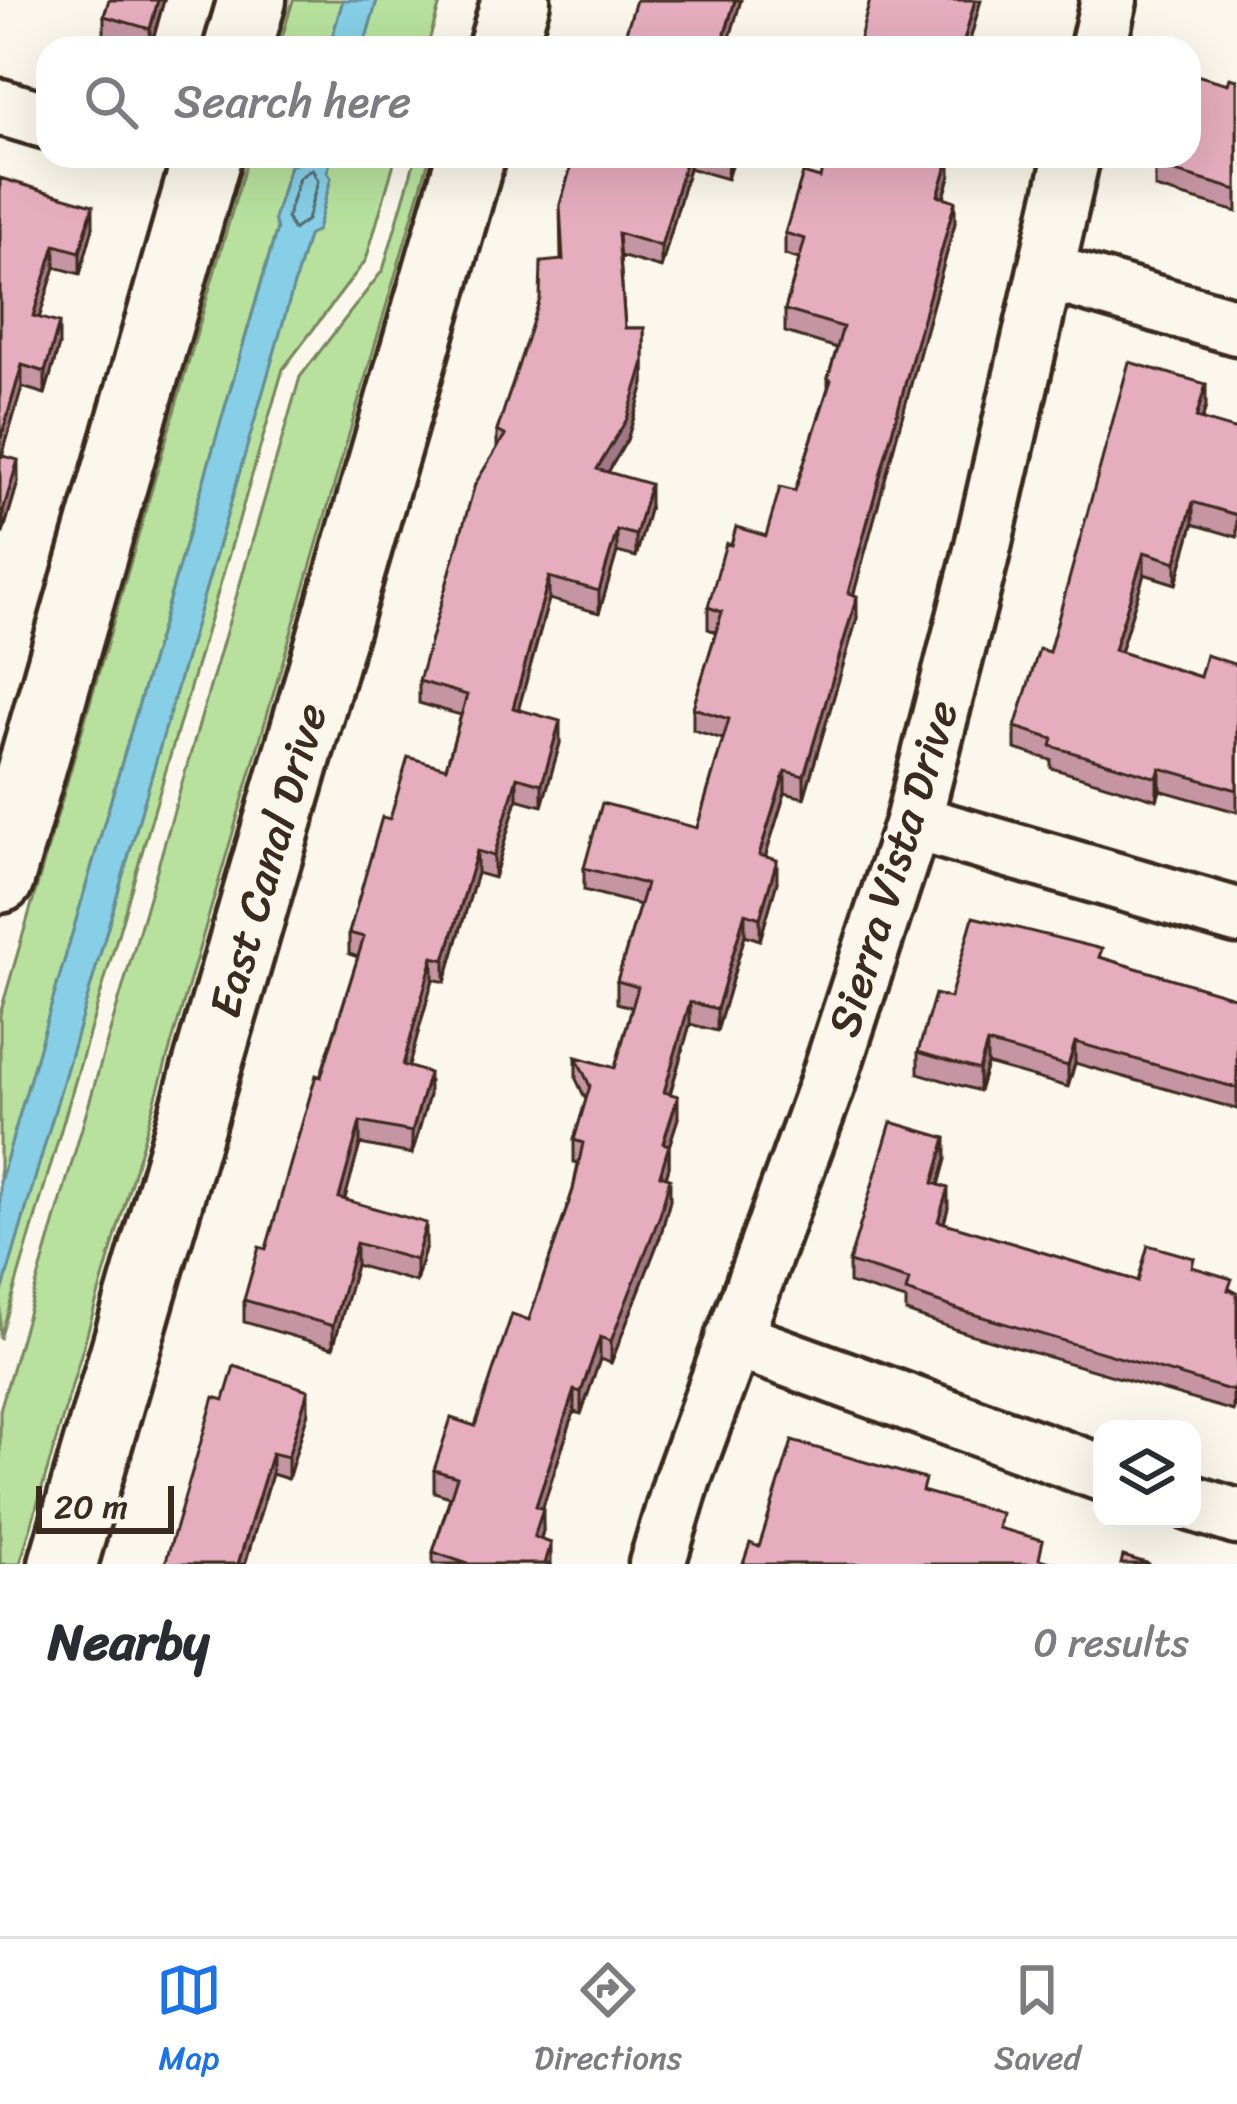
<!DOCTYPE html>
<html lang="en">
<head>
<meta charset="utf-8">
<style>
	body { margin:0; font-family:Sriracha,sans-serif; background:#f2f2f3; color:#2b2b33 }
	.controls { position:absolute; right:36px; bottom:36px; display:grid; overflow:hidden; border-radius:24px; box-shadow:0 12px 48px #0002 }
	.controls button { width:108px; height:108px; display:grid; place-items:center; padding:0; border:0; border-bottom:3px solid #e1e1e2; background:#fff; color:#2b2b33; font:60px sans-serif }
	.scale { position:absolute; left:36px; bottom:30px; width:138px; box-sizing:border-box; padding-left:12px; border:6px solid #3b2a1e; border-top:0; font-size:33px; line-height:42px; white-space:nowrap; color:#3b2a1e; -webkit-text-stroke:9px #fbf7ec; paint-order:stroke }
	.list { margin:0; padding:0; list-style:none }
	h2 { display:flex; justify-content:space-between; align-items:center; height:156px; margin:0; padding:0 48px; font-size:51px }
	h2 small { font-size:39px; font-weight:400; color:#7c7c81 }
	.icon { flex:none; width:66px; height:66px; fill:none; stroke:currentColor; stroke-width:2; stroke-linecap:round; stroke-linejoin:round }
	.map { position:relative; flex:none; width:1237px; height:1564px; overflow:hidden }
	.search { position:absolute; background:#fff; box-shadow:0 12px 48px #0002; left:36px; right:36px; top:36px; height:132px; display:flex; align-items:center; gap:30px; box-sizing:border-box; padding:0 42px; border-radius:36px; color:#7c7c81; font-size:45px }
	.sheet { height:372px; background:#fff }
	nav { display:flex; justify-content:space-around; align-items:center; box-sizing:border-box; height:168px; border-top:3px solid #e1e1e2; background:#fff; font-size:33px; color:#7c7c81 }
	nav a { display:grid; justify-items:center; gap:6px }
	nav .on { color:#1a73e8 }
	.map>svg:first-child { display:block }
	.green { fill:#b7e19d; stroke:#79865e; stroke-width:3 }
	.water { fill:#86cfe6; stroke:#688d96; stroke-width:3 }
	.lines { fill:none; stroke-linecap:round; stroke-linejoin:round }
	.shore { stroke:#596c6e; stroke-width:3 }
	.minor-casing { stroke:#3b2a1e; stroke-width:63 }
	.secondary-casing { stroke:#3b2a1e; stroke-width:75 }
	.minor { stroke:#fbf7ec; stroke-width:54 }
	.secondary { stroke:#fbf7ec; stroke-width:66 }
	.wall { fill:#c695a4; stroke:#3b2a1e; stroke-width:3 }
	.shaded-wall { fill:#a17986; stroke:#3b2a1e; stroke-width:3 }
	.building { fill:#e6adbf; stroke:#3b2a1e; stroke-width:3 }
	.labels { text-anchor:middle; stroke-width:9; stroke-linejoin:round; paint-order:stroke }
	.street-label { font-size:45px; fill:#3b2a1e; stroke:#fbf7ec }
</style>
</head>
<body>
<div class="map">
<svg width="1237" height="1564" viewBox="0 0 1237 1564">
	<rect width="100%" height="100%" fill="#fbf7ec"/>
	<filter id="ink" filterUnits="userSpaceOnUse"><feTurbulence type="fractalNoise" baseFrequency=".00833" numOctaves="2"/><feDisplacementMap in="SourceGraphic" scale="24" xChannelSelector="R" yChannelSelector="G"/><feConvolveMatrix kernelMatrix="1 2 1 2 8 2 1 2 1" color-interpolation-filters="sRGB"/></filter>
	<g filter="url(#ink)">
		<path class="green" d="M293,0H343L329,48H279Z
			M377,0H441L427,48H363Z
			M248,156H298L296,164L289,167L275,219L277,228L0,1182V1014Z
			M332,156H396L366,260L283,369L0,1339V1299L308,236L317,230L331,178L327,172Z
			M416,156H430L20,1564H0V1410L300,377L383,270Z"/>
		<path class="water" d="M343,0H377L363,48H329Z
			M298,156H332L327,172L331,178L317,230L308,236L0,1299V1182L277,229L274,219L290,166L296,164Z"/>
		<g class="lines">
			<path class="shore" d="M312,169L318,181L307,220L293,230L287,218L299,178Z"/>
			<defs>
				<path id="minor" d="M1098,48L1109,0
					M0,107L48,121
					M1047,272L1237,327
					M913,822L1237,916
					M733,1339L1102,1473
					M1192,1503L1237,1517
					M657,1564L683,1478L826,1087L913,822L980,559L1072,156"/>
				<path id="secondary" d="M238,48L252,0
					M502,48L516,0
					M0,879L207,156
					M63,1564L471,156"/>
			</defs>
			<use href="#minor" class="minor-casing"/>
			<use href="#secondary" class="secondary-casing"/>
			<use href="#minor" class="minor"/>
			<use href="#secondary" class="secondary"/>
		</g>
		<path class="wall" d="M109,0H164L151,48H139L104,38V16Z
			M1237,80V212L1155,188V166L1228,84Z
			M574,156H734L727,179L689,168L661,268L620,256L625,328H644V384L627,440L608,472L650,506L636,557L617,552L599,613L549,599L518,709L560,743L542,806L517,799L494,878L477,873L445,982L433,979L408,1067L429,1095L412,1154L360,1144L344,1200L426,1245L416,1282L356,1265L333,1348L244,1322V1300L266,1249L358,957L349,954V933L390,819L446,768L461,715L419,703V681L497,448V431L561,260L560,205Z
			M846,164L950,176L944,197L955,223L853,595L857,618L804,798L785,793L765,857L777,882L760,940L745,935L717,1031L690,1024L670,1094L678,1118L669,1146V1167L666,1177L670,1200L660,1237L611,1363L600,1359L581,1414L574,1412L542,1508L543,1531L541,1539L551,1564H433V1552L450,1497L434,1492V1470L475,1426L529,1320L573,1190L578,1163L574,1162V1140L586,1100L576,1079V1057L615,1068L632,1007L617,1003V981L640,905L584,890V868L697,828L723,739L693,730V708L716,632L708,629V607L731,545L766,536L795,491L828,388V378L837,348L785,332V310L799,259L785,255V233L820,178Z
			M0,178L93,227L80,274L55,267L39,317L59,345L45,394L22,387L2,456L18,482L3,533L0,532Z
			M1206,406L1202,420L1237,430V537L1193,524L1176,584L1144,574L1120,652L1200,677L1237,665V812L1160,790L1157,800L1051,768V760L1015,749V727L1049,652Z
			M1102,958L1237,998V1109L1075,1063L1068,1087L987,1064L979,1091L918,1073V1052L950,998Z
			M946,1159L939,1185L948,1208L944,1223L1138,1281L1194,1268L1237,1293V1399L1233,1411L966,1333L906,1312V1300L849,1283V1262Z
			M308,1412L288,1479L272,1474L245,1564H165Z"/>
		<path class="shaded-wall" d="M158,0H164L150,48V29Z
			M735,0H741L727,48H721Z
			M975,0H981L968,48H962Z
			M687,156H689V168L661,268V246Z
			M728,156H734L727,179Z
			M950,156V176L938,217V195Z
			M955,201V223L848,615V593Z
			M93,205V227L80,274V252Z
			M55,245V267L33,338V316Z
			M59,323V345L45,394V372Z
			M644,362V384L627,440L597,491V469Z
			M22,365V387L0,463V441Z
			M1206,384V406L1196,440V418Z
			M18,460V482L3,533V511Z
			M650,484V506L636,557V535Z
			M1193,502V524L1176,584V562Z
			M617,530V552L599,613V591Z
			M1144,552V574L1114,672V650Z
			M549,577V599L513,729V708Z
			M857,596V618L804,798V776Z
			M560,721V743L542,806V784Z
			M1160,768V790L1157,800V778Z
			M785,771V793L759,877V855Z
			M517,777V799L494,878V856Z
			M477,851V873L445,982V960Z
			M777,860V882L760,940V918Z
			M745,913V935L717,1031V1009Z
			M433,957V979L403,1087V1065Z
			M690,1002V1024L664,1114V1092Z
			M1075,1042V1063L1068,1087V1066Z
			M987,1043V1064L979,1091V1070Z
			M429,1073V1095L412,1154V1132Z
			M678,1096V1118L669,1146V1167L660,1197L663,1143Z
			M360,1122V1144L339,1220V1198Z
			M946,1138V1159L933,1204V1183Z
			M670,1178V1200L660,1237L611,1363V1341Z
			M948,1188V1208L938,1242V1221Z
			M426,1223V1245L416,1282V1260Z
			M356,1243V1265L333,1348V1326Z
			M600,1337V1359L581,1414V1392Z
			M1236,1378V1399L1233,1411V1391Z
			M308,1390V1412L288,1479V1457Z
			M574,1390V1412L536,1528V1506Z
			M272,1453V1474L245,1564H238Z
			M543,1509V1531L534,1559V1537Z
			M551,1543V1564H545Z"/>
		<path class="building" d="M109,0H158L150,29L104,16Z
			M636,0H735L721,47L725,48H621Z
			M870,0H975L962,48H865L858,46Z
			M1189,73L1228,84L1230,78L1237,80V190L1155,166L1158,156H1189Z
			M574,156H687L661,246L618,233L625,328H644V362L627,419L597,469L650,484L636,535L617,530L599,591L549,577L513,708L560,721L542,784L517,777L494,856L477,851L445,960L433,957L403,1065L429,1073L412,1132L360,1122L339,1198L426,1223L416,1260L356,1243L333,1326L244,1300L259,1247L266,1249L316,1075L321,1077L364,937L349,933L382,817L390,819L408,757L446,768L467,695L419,681L475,484L505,435L497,431L540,299L541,262L563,260L560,205Z
			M848,156H950L938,195L955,201L848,593L857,596L804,776L785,771L759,855L777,860L760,918L745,913L717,1009L690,1002L664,1092L678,1096L663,1143L669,1145L660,1175L670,1178L660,1215L611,1341L600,1337L581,1392L574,1390L536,1506L543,1509L534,1537L551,1543L545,1564H468L433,1552L457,1477L434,1470L451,1418L475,1426L512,1314L529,1320L573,1190L583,1143L574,1140L590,1086L576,1057L615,1068L638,987L617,981L646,884L584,868L602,803L697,828L729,719L693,708L722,612L708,607L726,543L731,545L736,527L766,536L780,487L795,491L831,380L828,378L843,327L785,310L805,239L785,233L803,173L820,178L825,158L846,164Z
			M0,178L93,205L80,252L55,245L33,316L59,323L45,372L22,365L0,441Z
			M1129,362L1206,384L1196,418L1237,430V515L1193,502L1176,562L1144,552L1114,650L1200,677L1206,655L1237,665V790L1160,768L1157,778L1051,746L1053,739L1015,727L1039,649L1049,652Z
			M0,455L18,460L3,511L0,510Z
			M973,917L1102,949L1099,957L1237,998V1088L1075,1042L1068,1066L987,1043L979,1070L918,1052L935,994L950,998Z
			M891,1122L946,1138L933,1183L948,1188L938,1221L1138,1281L1148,1245L1194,1258L1192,1267L1232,1279L1228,1290L1237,1293V1378L1233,1391L966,1312L906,1291L909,1280L849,1262Z
			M234,1366L308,1390L288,1457L272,1453L238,1564H165L214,1397L224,1400Z
			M792,1441L925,1479L922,1491L1001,1513L998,1528L1043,1540L1039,1559L1058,1564H743L750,1543L759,1547Z
			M1123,1556L1150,1564H1121Z"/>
	</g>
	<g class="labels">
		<g class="street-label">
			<text transform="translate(267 860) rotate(-74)" y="16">East Canal Drive</text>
			<text transform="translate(892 868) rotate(-73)" y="16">Sierra Vista Drive</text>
		</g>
	</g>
</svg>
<div class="controls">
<button><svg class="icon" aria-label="layers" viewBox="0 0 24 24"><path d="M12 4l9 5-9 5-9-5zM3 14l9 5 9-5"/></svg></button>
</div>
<div class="scale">20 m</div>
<div class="search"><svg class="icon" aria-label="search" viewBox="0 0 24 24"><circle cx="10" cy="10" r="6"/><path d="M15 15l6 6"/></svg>Search here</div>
</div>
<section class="sheet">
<h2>Nearby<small>0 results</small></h2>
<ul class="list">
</ul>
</section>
<nav>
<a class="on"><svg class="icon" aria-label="map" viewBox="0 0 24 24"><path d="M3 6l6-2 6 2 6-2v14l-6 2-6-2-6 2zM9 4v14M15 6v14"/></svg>Map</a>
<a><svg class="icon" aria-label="directions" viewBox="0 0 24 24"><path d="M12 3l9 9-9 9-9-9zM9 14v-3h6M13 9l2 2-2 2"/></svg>Directions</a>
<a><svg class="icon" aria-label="saved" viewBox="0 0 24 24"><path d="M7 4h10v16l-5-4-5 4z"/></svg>Saved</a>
</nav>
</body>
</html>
